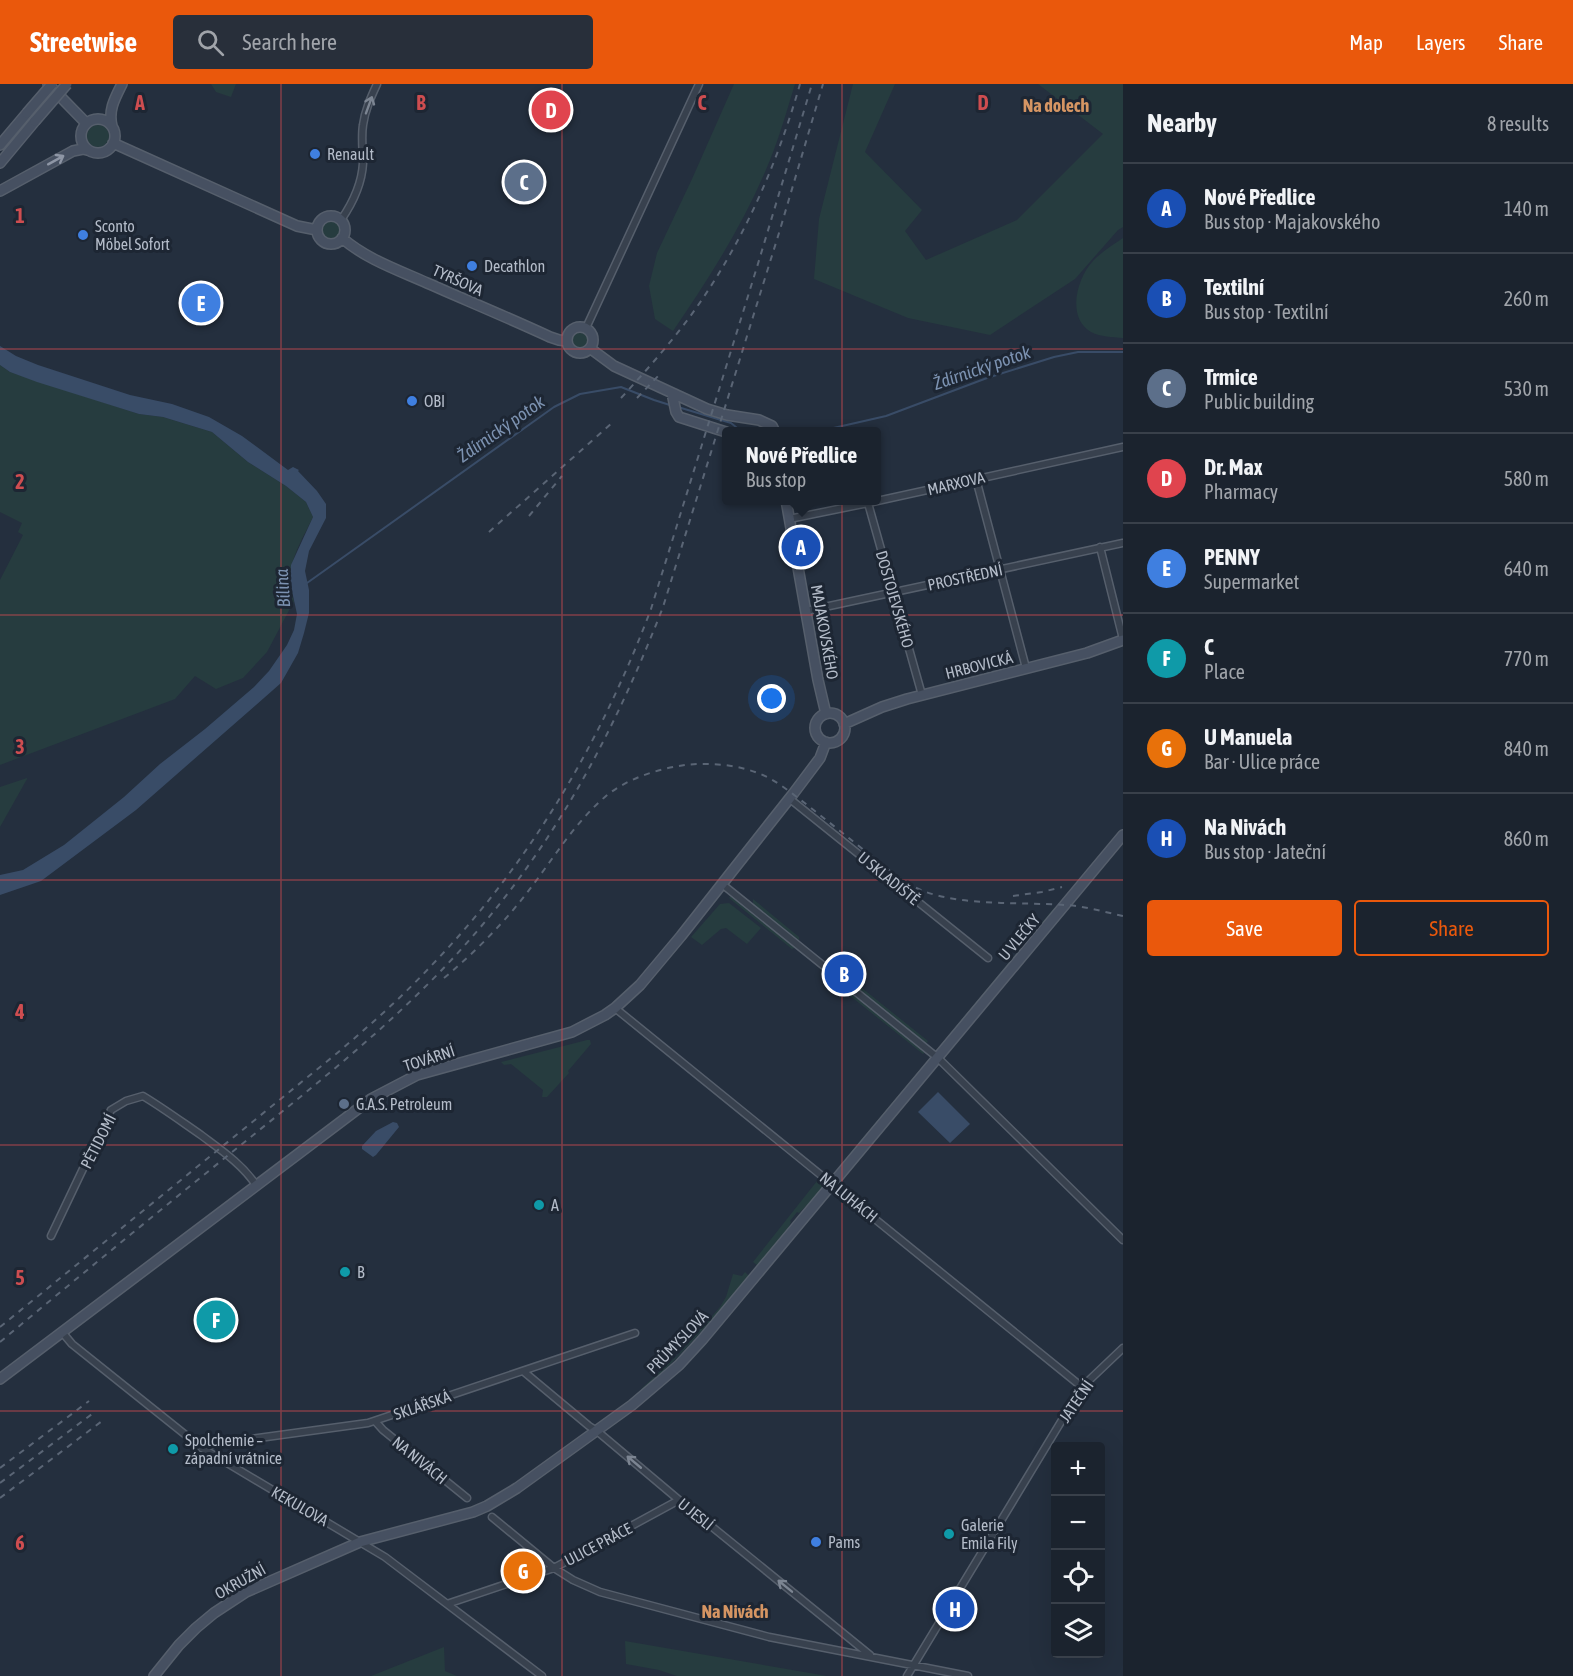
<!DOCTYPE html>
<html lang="en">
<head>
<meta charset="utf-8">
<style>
	body { margin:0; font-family:"Asap Condensed",sans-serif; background:#282f3a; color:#f1f3f6 }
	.controls { position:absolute; right:18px; bottom:18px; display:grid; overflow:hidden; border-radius:6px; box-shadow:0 6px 24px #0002 }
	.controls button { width:54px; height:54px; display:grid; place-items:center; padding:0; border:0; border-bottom:2px solid #39404a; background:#1b232e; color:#f1f3f6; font:30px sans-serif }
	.you { position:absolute; left:772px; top:615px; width:21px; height:21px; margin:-15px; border:4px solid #fff; border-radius:50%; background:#1a73e8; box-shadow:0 0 0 9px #1a73e833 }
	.badge { display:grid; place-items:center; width:39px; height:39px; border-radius:50%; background:#ea580c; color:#fff; font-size:20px; font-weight:700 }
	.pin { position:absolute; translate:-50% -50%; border:3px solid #fff; box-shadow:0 2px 6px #0006 }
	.popup { position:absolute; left:722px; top:343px; width:159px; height:78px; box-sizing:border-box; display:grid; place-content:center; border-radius:6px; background:#1b232e; filter:drop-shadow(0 2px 4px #0005); font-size:20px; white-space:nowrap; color:#a0a4aa }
	.popup b { font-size:22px; color:#f1f3f6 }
	.popup::after { content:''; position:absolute; left:50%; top:100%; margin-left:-12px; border:12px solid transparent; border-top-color:#1b232e }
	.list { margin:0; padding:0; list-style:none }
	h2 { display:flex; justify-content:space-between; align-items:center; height:78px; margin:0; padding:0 24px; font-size:26px }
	h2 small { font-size:20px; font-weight:400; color:#a0a4aa }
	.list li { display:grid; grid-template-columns:39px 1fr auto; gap:18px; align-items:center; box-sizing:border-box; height:90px; padding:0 24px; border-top:2px solid #39404a }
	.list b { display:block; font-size:22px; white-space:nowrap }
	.list p { margin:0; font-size:20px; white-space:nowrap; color:#a0a4aa }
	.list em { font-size:20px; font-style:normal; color:#a0a4aa }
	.actions { display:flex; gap:12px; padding:18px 24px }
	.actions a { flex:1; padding:14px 0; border:2px solid #ea580c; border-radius:6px; text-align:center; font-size:21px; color:#ea580c }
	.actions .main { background:#ea580c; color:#fff }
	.icon { flex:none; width:33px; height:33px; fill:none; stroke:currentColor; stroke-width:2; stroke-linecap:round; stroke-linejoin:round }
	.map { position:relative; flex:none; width:1123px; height:1592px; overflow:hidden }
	header { display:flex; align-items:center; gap:36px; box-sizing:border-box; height:84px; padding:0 30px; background:#ea580c; color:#fff }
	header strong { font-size:28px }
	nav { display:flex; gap:33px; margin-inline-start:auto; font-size:21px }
	.search { width:420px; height:54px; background:#282f3a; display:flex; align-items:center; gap:15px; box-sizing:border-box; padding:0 21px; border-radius:6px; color:#a0a4aa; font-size:22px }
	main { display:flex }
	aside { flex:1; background:#1b232e }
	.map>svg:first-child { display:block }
	.green { fill:#263c3f }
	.water { fill:#394c67 }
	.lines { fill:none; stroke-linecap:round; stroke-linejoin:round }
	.stream { stroke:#394c67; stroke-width:2 }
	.street-casing { stroke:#565f6c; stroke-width:9 }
	.secondary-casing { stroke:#565f6c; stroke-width:12 }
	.street { stroke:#38414e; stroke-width:6 }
	.secondary { stroke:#465061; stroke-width:9 }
	.rail { stroke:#5a6575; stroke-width:2; stroke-dasharray:6 6; stroke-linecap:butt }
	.secondary-bridge-casing { stroke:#565f6c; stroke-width:12; stroke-linecap:butt }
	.secondary-bridge { stroke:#465061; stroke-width:9 }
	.oneway { stroke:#7c8592 }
	.oneway2 { stroke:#8e96a5 }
	.grid { fill:none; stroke:#ce4d50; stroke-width:1.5; stroke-opacity:0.55 }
	.shop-dot { fill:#3f7fe0; stroke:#1d2633; stroke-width:2 }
	.service-dot { fill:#5c6f8a; stroke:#1d2633; stroke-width:2 }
	.culture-dot { fill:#0f9aa8; stroke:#1d2633; stroke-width:2 }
	.labels { text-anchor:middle; stroke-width:6; stroke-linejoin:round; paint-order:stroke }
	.poi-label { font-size:16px; fill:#b4bcc9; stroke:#1d2633; text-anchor:start }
	.street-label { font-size:16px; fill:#b4bcc9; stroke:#1d2633 }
	.neighbourhood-label { font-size:18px; font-weight:bold; fill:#d59563; stroke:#1d2633 }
	.water-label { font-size:18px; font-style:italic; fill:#7c92b1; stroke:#1d2633 }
	.grid-label { font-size:20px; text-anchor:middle; font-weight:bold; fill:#ce4d50; stroke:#1d2633; stroke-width:6; stroke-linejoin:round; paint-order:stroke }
</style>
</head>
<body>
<header>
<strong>Streetwise</strong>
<div class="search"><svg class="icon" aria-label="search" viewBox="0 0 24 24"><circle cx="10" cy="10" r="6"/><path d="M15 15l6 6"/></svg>Search here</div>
<nav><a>Map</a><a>Layers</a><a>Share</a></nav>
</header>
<main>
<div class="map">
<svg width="1123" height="1592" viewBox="0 0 1123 1592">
	<rect width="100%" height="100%" fill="#242f3e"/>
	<path class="green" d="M211,0H236L231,13L216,8Z
		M734,0H795C786,29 778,59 765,88C741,144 708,196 673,247L655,235L649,202L657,169L692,95Z
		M853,0H895L865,68L922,126L905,147L926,176L1017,136L1103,50L1038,0H1123V143L1118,146L1075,195L990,251L908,234L814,195L819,135Z
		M87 52a11 11 0 1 1 22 0a11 11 0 1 1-22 0Z
		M322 146a9 9 0 1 1 18 0a9 9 0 1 1-18 0Z
		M1123,154V254C1112,253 1101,253 1091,248C1066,233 1077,194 1093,177C1101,168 1113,161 1123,154Z
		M572 257a8 8 0 1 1 16 0a8 8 0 1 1-16 0Z
		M0,281L10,288L139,330L163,333L212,348L248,378L286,402L306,418L313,433C300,460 282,486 294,517L267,568L243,594L216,605L195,592L175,615L0,681V496L23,451L18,448L22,439L0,428Z
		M27,694V695L0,743V703Z
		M731,812L794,862V864L792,865L729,814Z
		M753,815L799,853V857L753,820Z
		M729,819L761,844L747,860L726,844L721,845L702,861L691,853L720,820Z
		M1054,824H1057L944,959L943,958Z
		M832,880L928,957L926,960L833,884Z
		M825,890L829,891L925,968L923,970L824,891Z
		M587,956H590L591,960L568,987L569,989L547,1013H542L543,1006L511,980L504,981L501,978Z
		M923,982L924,984L843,1081L841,1080Z
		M819,1096L823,1102L822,1106L799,1129L797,1128L790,1137L791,1138L784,1152L758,1182L753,1178L817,1097Z
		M745,1188L749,1192C715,1232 682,1272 642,1306L641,1305L679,1270L720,1223L726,1213L733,1190L742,1192Z
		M726,1233L727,1234C694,1277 654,1310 612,1343L635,1323Z
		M625,1557L827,1592H677L659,1586L626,1580Z
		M444,1563L445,1587L457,1592H371Z"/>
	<path class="water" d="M0,262L16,272L38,281L130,311L172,320L209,333L242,352L288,386L293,383L299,386L298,387L317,407L326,420V434L309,467L305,487L309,506V529L304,549L298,569L281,599L136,726L41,797L0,811V791L23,786L64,761L124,713L160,680L205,645L254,603L269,587L287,561L294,546L297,530L290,498L291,481L313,433L306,418L286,402L248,378L212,348L163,333L139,330L37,298L10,288L0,281Z
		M938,1008L970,1040L950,1059L918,1028Z
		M393,1038L397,1039L399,1043L376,1071L373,1073L362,1065V1062L376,1047Z"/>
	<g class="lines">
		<path class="stream" d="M678,323L731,339L742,348
			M816,348L886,332L987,294L1054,273L1078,268H1123
			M307,499L554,323L580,310L621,303L654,316L673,322"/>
		<defs>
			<path id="street" d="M341,136C352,120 362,99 363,79C363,66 361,53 363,41C365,26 371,13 377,0
				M586,244L699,0
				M976,395L1026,584
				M868,419L922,611
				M789,435L868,419L1123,363
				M1100,463L1123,555
				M806,527L1123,459
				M790,715L988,874
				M722,800L938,974L1123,1156
				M615,924L1082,1303
				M51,1152L111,1026L126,1017L143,1012C163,1024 182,1038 201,1051C221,1066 242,1080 256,1101
				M62,1248L72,1260L202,1364L385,1473L542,1592
				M523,1287L589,1342L597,1347L679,1416L870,1571
				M375,1337L383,1346L467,1414
				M202,1364L215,1360L368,1339L635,1249
				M492,1433L554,1484L573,1496L600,1508L769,1553L968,1592
				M447,1520L554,1484L679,1416
				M907,1592L1082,1303L1123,1264"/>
			<path id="secondary" d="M48,0L86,39
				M81 52a17 17 0 1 1 34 0a17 17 0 1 1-34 0Z
				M112,42C108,26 115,14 122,0
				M113,59L297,142L317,146
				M0,61L27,29
				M0,79L35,37
				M0,107L73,67L83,65L87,66
				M317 146a14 14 0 1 1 28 0a14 14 0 1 1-28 0Z
				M342,154C366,175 398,186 427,199C468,217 509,234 550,253L559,256L567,257
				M567 256a13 13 0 1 1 26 0a13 13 0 1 1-26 0Z
				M591,265L614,282L707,325L727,331L759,336L772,342L775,348
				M672,309L676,328L679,333L726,348
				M786,416L818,596L826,630
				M815 644a15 15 0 1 1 30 0a15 15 0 1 1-30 0Z
				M844,640L882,623L907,615L1087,569L1123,556
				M0,1295L371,1015L417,991L572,948L605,931L615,924L640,901L681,852L793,710L820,674L826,658
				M154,1592L179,1561L196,1544L214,1529L246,1508L360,1458L473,1428L487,1422L517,1404L632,1321L679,1281L702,1256L1123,751"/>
		</defs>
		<use href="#street" class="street-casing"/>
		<use href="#secondary" class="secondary-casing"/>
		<use href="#street" class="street"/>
		<use href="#secondary" class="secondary"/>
		<path class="rail" d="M621,314C645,288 668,262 689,234C741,163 776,84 800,0
			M637,314L660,290
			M529,432L562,392
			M489,448L612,339
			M1013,812L1042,808L1062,803
			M444,894C474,869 502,841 526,810C552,777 574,739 606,712C628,694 658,685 685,681C713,678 744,681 769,694C782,701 794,711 806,720C829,738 851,756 874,774C890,787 906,801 926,808C966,822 1022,818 1065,821C1085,822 1104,828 1123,832
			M0,1243L336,970C369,942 401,914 430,883C529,781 601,658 651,525L757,183L812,0
			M0,1258C82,1190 164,1123 247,1056C325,993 405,930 472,853C558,755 616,644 663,523L779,149L823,0
			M0,1384L89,1317
			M0,1399L96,1327
			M0,1414L102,1337"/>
		<defs>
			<path id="secondary-bridge" d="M27,29L52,0
				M35,37L67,0"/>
		</defs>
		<use href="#secondary-bridge" class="secondary-bridge-casing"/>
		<use href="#secondary-bridge" class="secondary-bridge"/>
	</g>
	<defs><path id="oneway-shaft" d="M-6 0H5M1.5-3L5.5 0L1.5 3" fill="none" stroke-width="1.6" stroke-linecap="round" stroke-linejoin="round" transform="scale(1.5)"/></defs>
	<g class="oneway">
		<use href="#oneway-shaft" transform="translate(369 21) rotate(-70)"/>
		<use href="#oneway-shaft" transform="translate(634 1378) rotate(-140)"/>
		<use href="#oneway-shaft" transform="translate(785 1502) rotate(-141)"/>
	</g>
	<use class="oneway2" href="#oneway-shaft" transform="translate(56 76) rotate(-29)"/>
	<path class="grid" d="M281,0V1592M562,0V1592M842,0V1592M0,265H1123M0,531H1123M0,796H1123M0,1061H1123M0,1327H1123"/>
	<g class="shop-dot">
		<circle cx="315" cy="70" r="6"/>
		<circle cx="83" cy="151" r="6"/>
		<circle cx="472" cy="182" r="6"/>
		<circle cx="412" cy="317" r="6"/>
		<circle cx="816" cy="1458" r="6"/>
	</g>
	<circle class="service-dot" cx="344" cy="1020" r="6"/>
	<g class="culture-dot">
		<circle cx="539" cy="1121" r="6"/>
		<circle cx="345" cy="1188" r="6"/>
		<circle cx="173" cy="1365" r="6"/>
		<circle cx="949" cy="1450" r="6"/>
	</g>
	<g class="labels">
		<g class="poi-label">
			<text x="327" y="76">Renault</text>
			<text x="95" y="148">Sconto<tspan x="95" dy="18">Möbel Sofort</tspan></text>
			<text x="484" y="188">Decathlon</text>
			<text x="424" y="323">OBI</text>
			<text x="356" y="1026">G.A.S. Petroleum</text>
			<text x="551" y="1127">A</text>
			<text x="357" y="1194">B</text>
			<text x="185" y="1362">Spolchemie –<tspan x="185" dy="18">západní vrátnice</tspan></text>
			<text x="961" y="1447">Galerie<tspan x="961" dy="18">Emila Fily</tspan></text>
			<text x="828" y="1464">Pams</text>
		</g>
		<g class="street-label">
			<text transform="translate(458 196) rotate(24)" y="6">TYRŠOVA</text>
			<text transform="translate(956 399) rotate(-13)" y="6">MARXOVA</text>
			<text transform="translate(965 493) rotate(-12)" y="6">PROSTŘEDNÍ</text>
			<text transform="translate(895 515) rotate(74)" y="6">DOSTOJEVSKÉHO</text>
			<text transform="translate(825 548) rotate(80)" y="6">MAJAKOVSKÉHO</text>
			<text transform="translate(979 581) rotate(-14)" y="6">HRBOVICKÁ</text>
			<text transform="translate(889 794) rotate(39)" y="6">U SKLADIŠTĚ</text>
			<text transform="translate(1019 853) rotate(-50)" y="6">U VLEČKY</text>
			<text transform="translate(429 974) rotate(-18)" y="6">TOVÁRNÍ</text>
			<text transform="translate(98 1057) rotate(-63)" y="6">PĚTIDOMÍ</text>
			<text transform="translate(849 1113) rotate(39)" y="6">NA LUHÁCH</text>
			<text transform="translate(677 1258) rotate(-46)" y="6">PRŮMYSLOVÁ</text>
			<text transform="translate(1076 1317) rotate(-55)" y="6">JATEČNÍ</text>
			<text transform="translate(422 1321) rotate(-19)" y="6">SKLÁŘSKÁ</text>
			<text transform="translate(420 1376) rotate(39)" y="6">NA NIVÁCH</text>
			<text transform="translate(300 1422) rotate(30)" y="6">KEKULOVA</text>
			<text transform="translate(696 1430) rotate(39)" y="6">U JESLÍ</text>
			<text transform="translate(598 1460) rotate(-28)" y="6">ULICE PRÁCE</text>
			<text transform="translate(240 1497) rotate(-29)" y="6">OKRUŽNÍ</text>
		</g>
		<g class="neighbourhood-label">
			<text x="1056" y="28">Na dolech</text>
			<text x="735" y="1534">Na Nivách</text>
		</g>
		<g class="water-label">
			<text transform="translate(982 284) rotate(-19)" y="6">Ždírnický potok</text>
			<text transform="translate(501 345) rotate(-35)" y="6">Ždírnický potok</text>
			<text transform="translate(283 504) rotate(-94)" y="6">Bílina</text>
		</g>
	</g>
	<g class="grid-label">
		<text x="140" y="26">A</text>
		<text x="421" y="26">B</text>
		<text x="702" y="26">C</text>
		<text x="983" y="26">D</text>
		<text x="20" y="139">1</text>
		<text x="20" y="405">2</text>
		<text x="20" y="670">3</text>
		<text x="20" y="935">4</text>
		<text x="20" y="1201">5</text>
		<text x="20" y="1466">6</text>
	</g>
</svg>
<div class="controls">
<button>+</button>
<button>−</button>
<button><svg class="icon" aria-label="locate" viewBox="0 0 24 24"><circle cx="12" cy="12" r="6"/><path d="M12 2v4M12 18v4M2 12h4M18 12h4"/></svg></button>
<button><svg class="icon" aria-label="layers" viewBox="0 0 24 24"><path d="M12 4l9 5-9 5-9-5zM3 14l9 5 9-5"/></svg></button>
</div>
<div class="you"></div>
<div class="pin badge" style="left:801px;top:463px;background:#1a4fb4">A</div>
<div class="popup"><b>Nové Předlice</b>Bus stop</div>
<div class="pin badge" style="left:844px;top:890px;background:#1a4fb4">B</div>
<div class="pin badge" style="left:524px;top:98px;background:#5c6f8a">C</div>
<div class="pin badge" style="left:551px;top:26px;background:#e0444e">D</div>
<div class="pin badge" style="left:201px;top:219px;background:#3f7fe0">E</div>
<div class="pin badge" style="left:216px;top:1236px;background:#0f9aa8">F</div>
<div class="pin badge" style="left:523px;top:1487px;background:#e8710a">G</div>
<div class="pin badge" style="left:955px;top:1525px;background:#1a4fb4">H</div>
</div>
<aside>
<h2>Nearby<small>8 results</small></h2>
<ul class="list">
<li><span class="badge" style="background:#1a4fb4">A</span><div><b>Nové Předlice</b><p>Bus stop · Majakovského</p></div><em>140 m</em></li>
<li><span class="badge" style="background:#1a4fb4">B</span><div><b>Textilní</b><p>Bus stop · Textilní</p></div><em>260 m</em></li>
<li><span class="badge" style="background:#5c6f8a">C</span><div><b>Trmice</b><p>Public building</p></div><em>530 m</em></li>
<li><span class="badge" style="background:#e0444e">D</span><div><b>Dr. Max</b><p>Pharmacy</p></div><em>580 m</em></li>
<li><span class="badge" style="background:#3f7fe0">E</span><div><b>PENNY</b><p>Supermarket</p></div><em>640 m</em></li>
<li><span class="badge" style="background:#0f9aa8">F</span><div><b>C</b><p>Place</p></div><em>770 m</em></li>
<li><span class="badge" style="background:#e8710a">G</span><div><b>U Manuela</b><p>Bar · Ulice práce</p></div><em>840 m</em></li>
<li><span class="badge" style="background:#1a4fb4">H</span><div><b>Na Nivách</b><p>Bus stop · Jateční</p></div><em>860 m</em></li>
</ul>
<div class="actions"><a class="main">Save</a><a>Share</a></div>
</aside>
</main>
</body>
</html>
